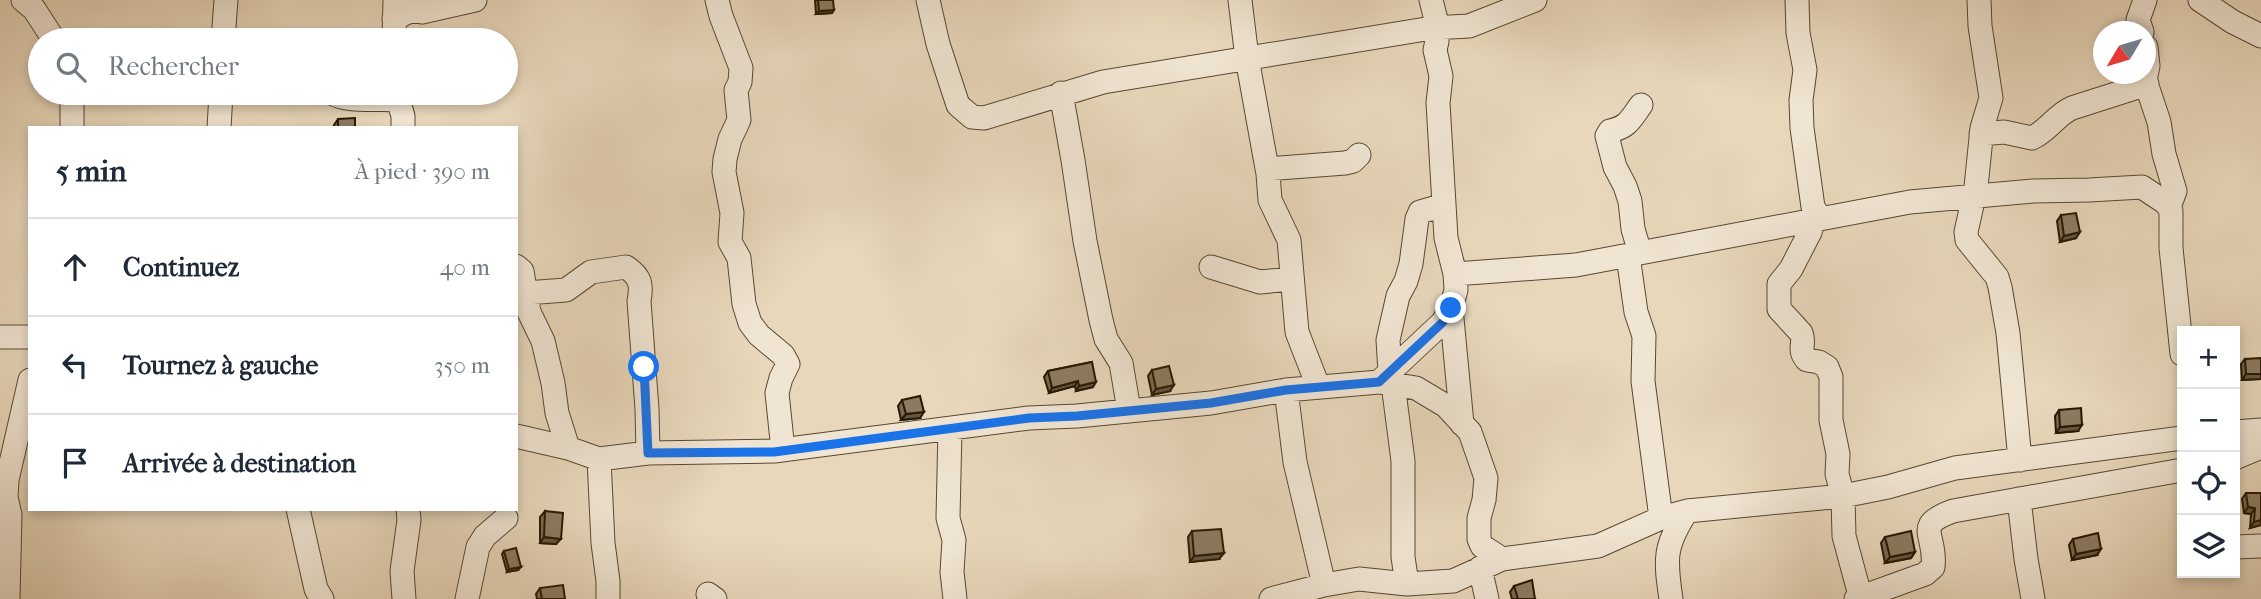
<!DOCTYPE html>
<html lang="fr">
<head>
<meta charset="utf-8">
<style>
	body { margin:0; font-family:"IM FELL French Canon",serif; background:#f2f2f3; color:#1f2937 }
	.controls { position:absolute; right:21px; bottom:21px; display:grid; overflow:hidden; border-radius:0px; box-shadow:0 4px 10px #0003 }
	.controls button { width:63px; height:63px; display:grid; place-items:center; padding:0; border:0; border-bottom:2px solid #e0e1e3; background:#fff; color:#1f2937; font:35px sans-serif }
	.compass { position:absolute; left:2093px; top:21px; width:63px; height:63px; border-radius:50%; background:#fff; box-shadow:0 4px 10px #0003; rotate:232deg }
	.stop { position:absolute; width:21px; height:21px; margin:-16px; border:5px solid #1a73e8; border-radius:50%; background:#fff }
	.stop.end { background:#1a73e8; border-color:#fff; box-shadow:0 2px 7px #0008 }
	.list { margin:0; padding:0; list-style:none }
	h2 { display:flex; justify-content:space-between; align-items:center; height:91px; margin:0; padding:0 28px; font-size:30px }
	h2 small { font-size:23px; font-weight:400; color:#747a83 }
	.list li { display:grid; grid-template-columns:46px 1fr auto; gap:21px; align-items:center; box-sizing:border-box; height:98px; padding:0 28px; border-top:2px solid #e0e1e3 }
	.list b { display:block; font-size:26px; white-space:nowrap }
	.list em { font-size:23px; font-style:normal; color:#747a83 }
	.icon { flex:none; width:38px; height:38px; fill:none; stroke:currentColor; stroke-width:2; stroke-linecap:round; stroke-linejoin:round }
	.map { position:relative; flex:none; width:2261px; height:599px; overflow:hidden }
	.search { position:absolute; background:#fff; box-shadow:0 4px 10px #0003; left:28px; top:28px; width:490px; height:77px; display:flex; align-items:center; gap:18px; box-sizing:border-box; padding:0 24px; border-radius:38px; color:#747a83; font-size:26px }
	.panel { position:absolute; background:#fff; box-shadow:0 4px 10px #0003; left:28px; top:126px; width:490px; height:385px; border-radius:0px }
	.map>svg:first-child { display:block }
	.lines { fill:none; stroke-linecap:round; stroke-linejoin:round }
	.minor-casing { stroke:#584830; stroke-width:25 }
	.minor { stroke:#f0e5d3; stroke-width:23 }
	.wall { fill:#786a54; stroke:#281802; stroke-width:2 }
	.shaded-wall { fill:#625645; stroke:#281802; stroke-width:2 }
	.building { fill:#8c7b62; stroke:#281802; stroke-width:2 }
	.route { stroke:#1a73e8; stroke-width:9 }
</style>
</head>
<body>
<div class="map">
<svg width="2261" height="599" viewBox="0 0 2261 599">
	<rect width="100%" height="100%" fill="#e8d7bb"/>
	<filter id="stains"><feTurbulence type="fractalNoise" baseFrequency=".00286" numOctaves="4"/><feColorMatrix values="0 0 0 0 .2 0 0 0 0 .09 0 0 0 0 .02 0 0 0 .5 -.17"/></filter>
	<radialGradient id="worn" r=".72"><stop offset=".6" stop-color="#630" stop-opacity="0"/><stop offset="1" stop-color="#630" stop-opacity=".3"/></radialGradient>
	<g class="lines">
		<defs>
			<path id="minor" d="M23,0L34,9L54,40
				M717,0L721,16L741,68L740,82L736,90L739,120L730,139L725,159L724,172L732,213L730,242L739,258L744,304L750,323L759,335L783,355L788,364L781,378L777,393L783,450
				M928,0L938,44L958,105L972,117L984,118L1103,82L1432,28L1469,26L1535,0
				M1240,0L1247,58L1268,174L1270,200L1289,240L1297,332L1318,386
				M1431,0L1438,28
				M1797,0L1798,33L1805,70L1801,100L1802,128L1813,207L1820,218
				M1979,0L1980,26L1991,98L1982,128L1976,187L1966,232L1967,240L1997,277L2000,287L2008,333L2020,460
				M2200,0L2233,22L2261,36
				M394,19L412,10L422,12L475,0
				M2142,32L2138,20L2145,0
				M223,40L226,0
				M394,40L395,0
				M2146,47L2148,66L2145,80L2159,122L2164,154L2175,191L2169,207
				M332,93C349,103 376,98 397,100
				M396,93L403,116V128
				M1061,93L1073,160L1085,241L1101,320L1106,339L1121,363L1129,410
				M72,128V93
				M219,128L221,93
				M1981,134L2004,132L2032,138C2049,130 2056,115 2072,108L2147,84
				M1267,169L1345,163L1353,161L1359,155
				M1814,219L1810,232L1791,269L1779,284V309L1801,333C1806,344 1797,349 1807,360L1819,362L1827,367L1831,377V420L1838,454L1837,474L1843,496L1844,536L1861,599
				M1640,253L1633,229L1630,201L1625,186L1615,167L1607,136L1610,131C1628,127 1630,120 1641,105
				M1628,256L1636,312L1644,336L1643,381L1661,518
				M516,266L522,271L529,312L543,341L553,383L557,413L568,448
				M1211,267L1260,282L1292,279
				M1455,274L1576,265L1910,202L2033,191L2089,190L2142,187L2166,203L2171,211V248L2182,354
				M526,293L566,290L591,272L626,267C641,277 642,285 639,301L647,409L648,453
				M1451,308L1462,424
				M0,337H30
				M1390,372L1388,340L1398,296L1406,281L1411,264L1417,219L1420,212L1444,205
				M1379,382L1443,322L1451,308L1456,290L1455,274L1446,238L1438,103L1441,76L1435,50L1437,41L1432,28
				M1393,384L1403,461V557L1407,584
				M1286,390L1295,462L1324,585
				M950,429L948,518L954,540L952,572L955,599
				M2235,432L2261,430
				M516,436L568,448L599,459L648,453L774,451L1029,418L1077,416L1211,403L1286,390L1379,382L1416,388L1446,406L1470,432L1486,478L1484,500L1479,518V539L1482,546L1502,559
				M2235,458L2261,447
				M599,459L603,543L608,581V599
				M2019,499L2026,559L2033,599
				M298,509L316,589L322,599
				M2235,547L2261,546
				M1480,568L1487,599
				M708,594L715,599
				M8,599L10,515L6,497L7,480L30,380
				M404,599L402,571L409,520L408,509
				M467,599L478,547L485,536L506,518
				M1271,599L1324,585L1359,579L1407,584L1453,581L1502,559L1598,546L1661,518L1687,511L1843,496L1888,487L1955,468L2182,438
				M1671,599C1665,559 1664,546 1687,511
				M1856,599L1925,574L1933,567C1937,534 1912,526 1953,511L2182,470"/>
		</defs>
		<use href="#minor" class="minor-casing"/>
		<use href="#minor" class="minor"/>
	</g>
	<path class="wall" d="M815,0H833L832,13L816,14Z
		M338,119L355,128H334V125Z
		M2061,215L2076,238L2060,242L2057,221Z
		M2245,359L2260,379L2242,380L2241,364Z
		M1092,362L1093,387L1076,391L1075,386L1049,393L1044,377L1048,371Z
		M1152,370L1170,391L1152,395L1148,376Z
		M902,400L920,418L901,420L898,406Z
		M2059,410L2078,431L2056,433L2055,416Z
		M2246,493H2261V525L2250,528L2251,514L2244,513L2242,499Z
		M545,511L556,544L540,543V517Z
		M1192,531L1219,559L1190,562L1188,537Z
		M1885,537L1915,552L1911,558L1885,563L1881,543Z
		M2073,539L2097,555L2072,560L2069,545Z
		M504,551L518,570L507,572L502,554Z
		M1514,586L1535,599H1512L1510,592Z
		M540,588L565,599H537L536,594Z"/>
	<path class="shaded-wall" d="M834,10L832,13L816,14L819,11Z
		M2080,232L2076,238L2060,242L2064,236Z
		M2246,374H2261V378L2260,379L2242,380Z
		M1078,381L1075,386L1049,393L1052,388Z
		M1096,382L1093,387L1076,391L1079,386Z
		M1174,385L1170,391L1152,395L1156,389Z
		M924,412L920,418L901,420L906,414Z
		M2082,425L2078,431L2056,433L2060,427Z
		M2248,507L2255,508L2251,514L2244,513Z
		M2261,520V525L2250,528L2254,522Z
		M544,537L561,539L556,544L540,543Z
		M2101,549L2097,555L2072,560L2076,554Z
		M1915,552L1911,558L1885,563L1890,557Z
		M1224,553L1219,559L1190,562L1194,556Z
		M521,567L518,570L507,572L509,569Z"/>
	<path class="building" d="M818,0H833L834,10L819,11Z
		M355,118V128H338V119Z
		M2076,213L2080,232L2064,236L2061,215Z
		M2261,358V374H2246L2245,359Z
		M1092,362L1096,382L1079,386L1078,381L1052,388L1048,371Z
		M1169,366L1174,385L1156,389L1152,370Z
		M920,396L924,412L906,414L902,400Z
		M2081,408L2082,425L2060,427L2059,410Z
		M2246,493H2261V520L2254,522L2255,508L2248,507Z
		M545,511L563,513L561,539L544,537Z
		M1221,529L1224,553L1194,556L1192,531Z
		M1911,531L1915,552L1890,557L1885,537Z
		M2098,533L2101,549L2076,554L2073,539Z
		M516,548L521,567L509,569L504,551Z
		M1532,580L1535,599H1518L1514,586Z
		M563,585L565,599H542L540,588Z"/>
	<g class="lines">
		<path class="route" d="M644,367L648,453L774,452L1029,418L1077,416L1211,403L1286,390L1379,382L1443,322L1451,308"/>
	</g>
	<rect width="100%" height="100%" filter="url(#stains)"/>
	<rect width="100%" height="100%" fill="url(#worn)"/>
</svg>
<div class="controls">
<button>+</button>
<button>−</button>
<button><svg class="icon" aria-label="locate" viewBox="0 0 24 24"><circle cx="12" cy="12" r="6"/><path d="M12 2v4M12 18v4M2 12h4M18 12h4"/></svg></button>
<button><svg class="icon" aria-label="layers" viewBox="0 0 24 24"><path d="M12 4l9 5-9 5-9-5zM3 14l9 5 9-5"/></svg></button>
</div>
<svg class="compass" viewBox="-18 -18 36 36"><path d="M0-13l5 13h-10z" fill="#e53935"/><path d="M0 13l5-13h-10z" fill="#747a83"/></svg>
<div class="stop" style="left:644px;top:367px"></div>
<div class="stop end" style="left:1451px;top:308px"></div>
<div class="search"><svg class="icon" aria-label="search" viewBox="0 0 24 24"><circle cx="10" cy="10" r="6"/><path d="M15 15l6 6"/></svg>Rechercher</div>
<section class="panel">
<h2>5 min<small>À pied · 390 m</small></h2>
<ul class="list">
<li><svg class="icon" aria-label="ahead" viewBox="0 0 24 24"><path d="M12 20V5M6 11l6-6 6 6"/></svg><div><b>Continuez</b></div><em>40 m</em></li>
<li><svg class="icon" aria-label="left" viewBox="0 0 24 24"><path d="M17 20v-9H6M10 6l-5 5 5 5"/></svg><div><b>Tournez à gauche</b></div><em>350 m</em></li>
<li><svg class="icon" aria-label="arrive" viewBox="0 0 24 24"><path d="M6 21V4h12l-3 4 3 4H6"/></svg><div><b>Arrivée à destination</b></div></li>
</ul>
</section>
</div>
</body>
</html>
